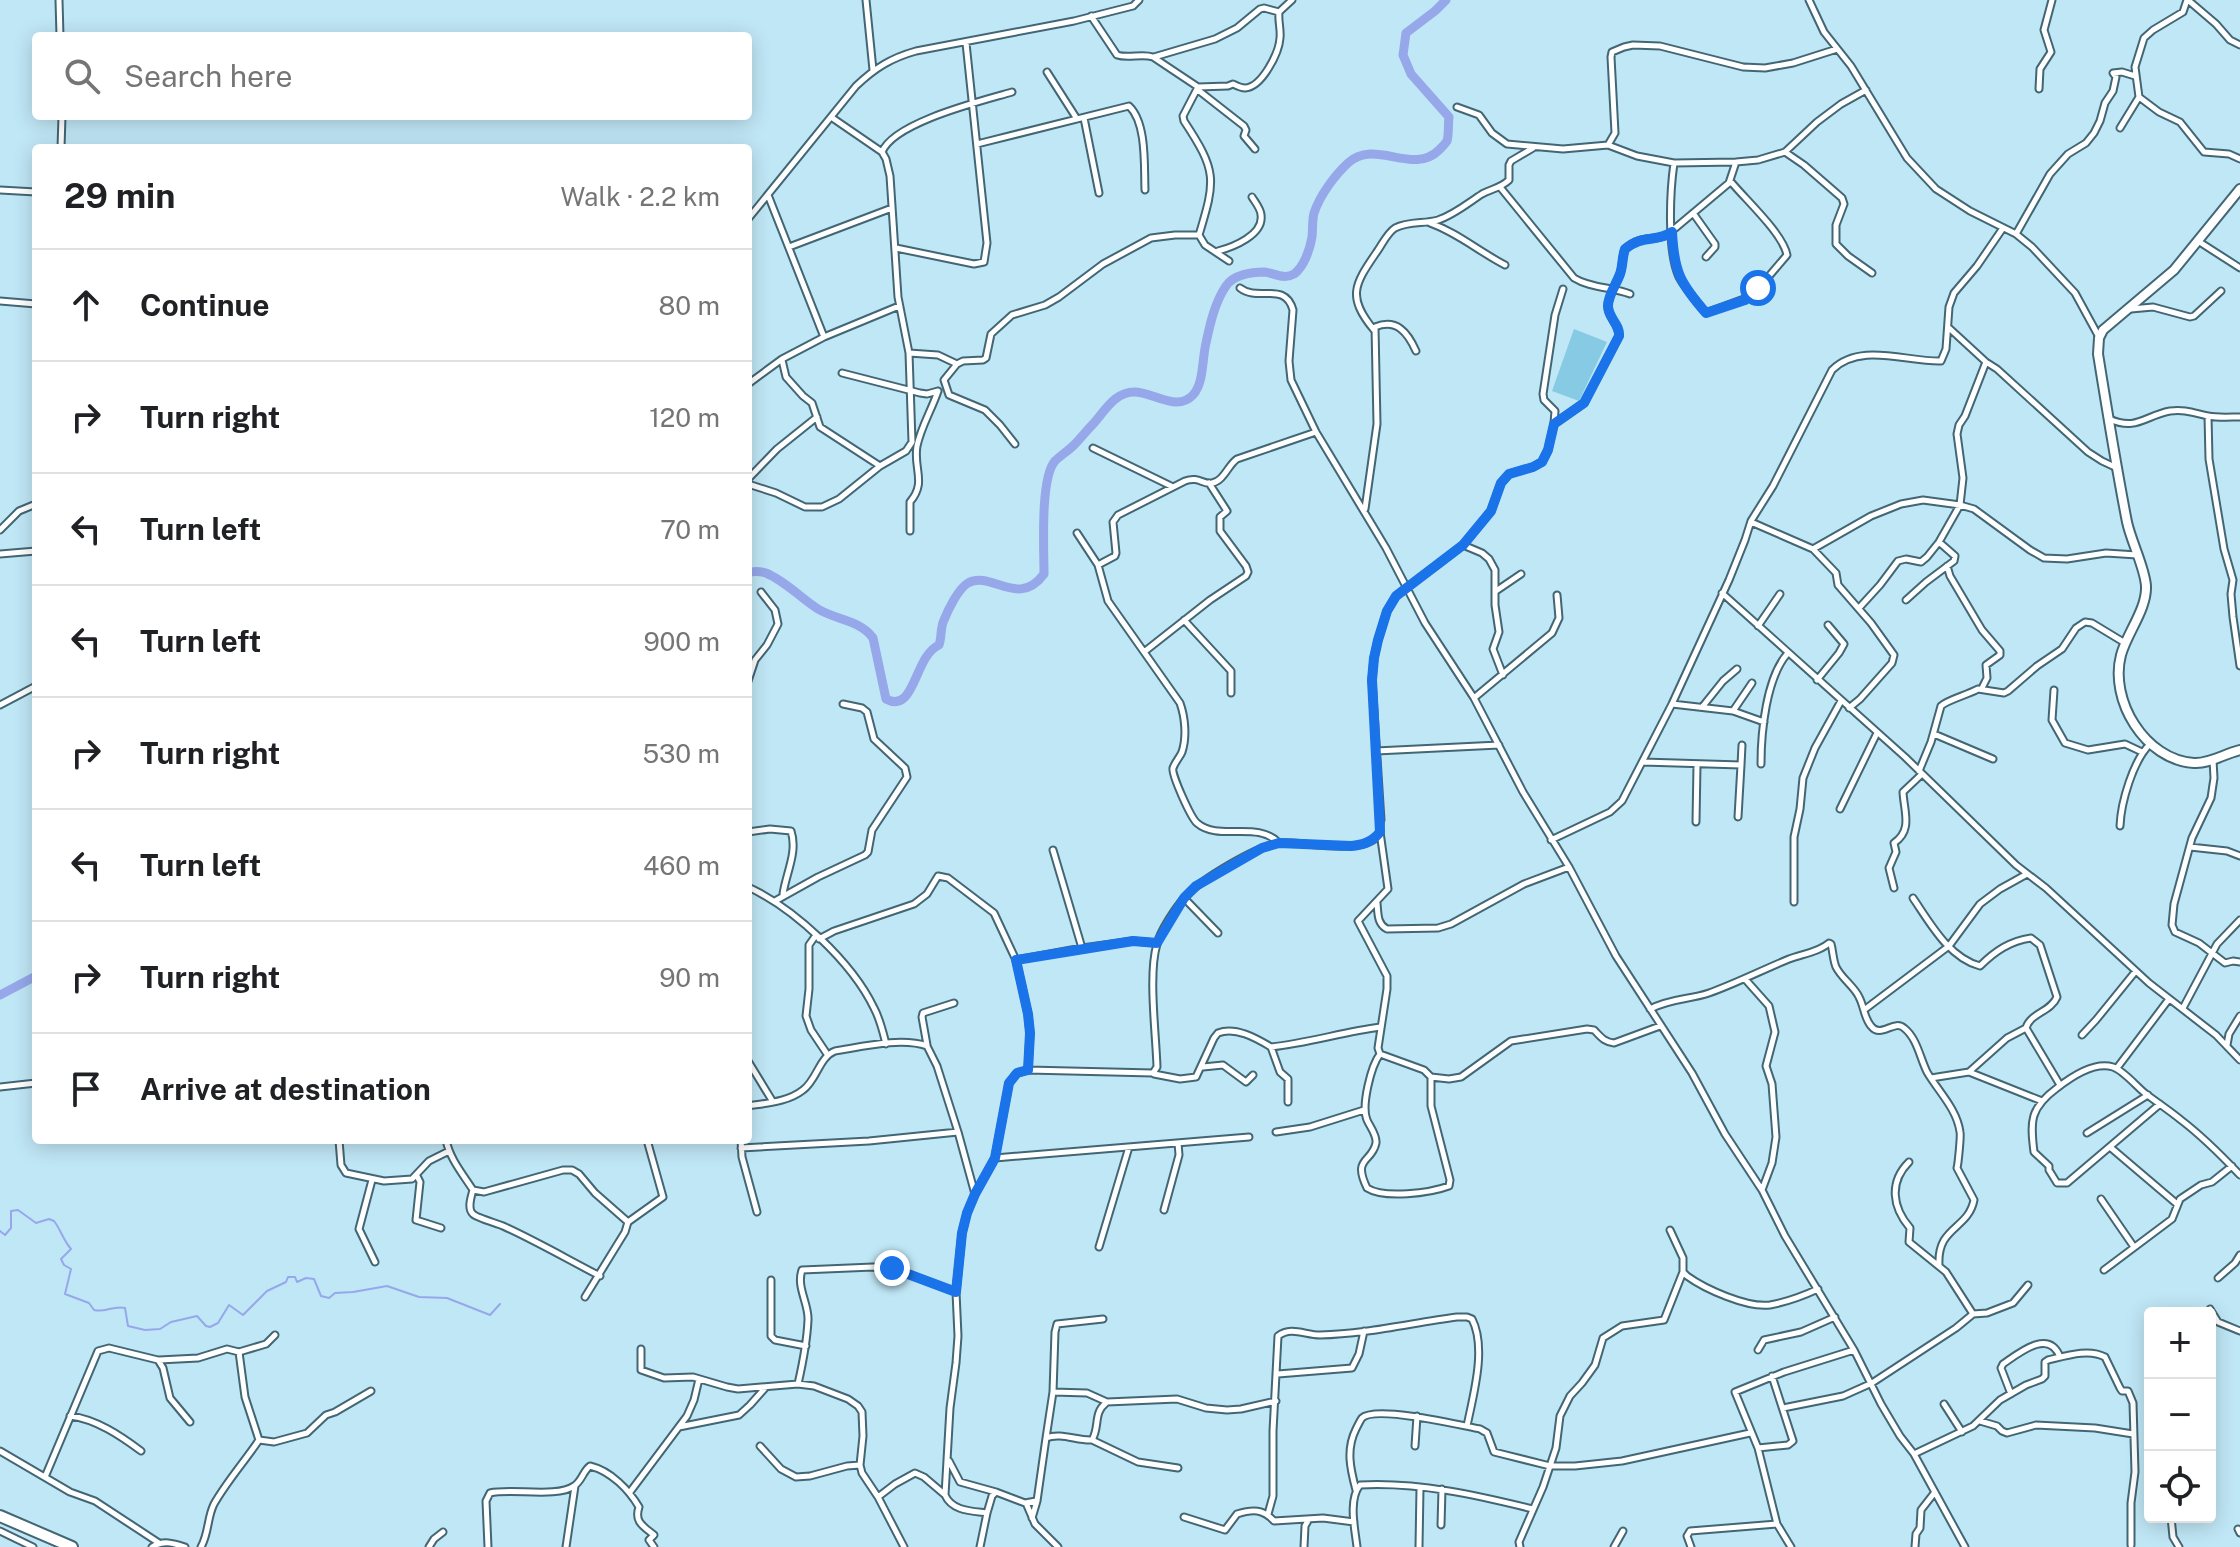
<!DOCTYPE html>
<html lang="en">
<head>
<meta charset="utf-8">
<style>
	body { margin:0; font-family:"Public Sans",sans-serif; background:#f2f2f2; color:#202124 }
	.controls { position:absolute; right:24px; bottom:24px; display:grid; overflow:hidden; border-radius:8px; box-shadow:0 4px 20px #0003 }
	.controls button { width:72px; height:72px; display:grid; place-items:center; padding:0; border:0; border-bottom:2px solid #e0e0e0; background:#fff; color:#202124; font:40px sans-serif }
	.stop { position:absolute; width:24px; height:24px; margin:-18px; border:6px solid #1a73e8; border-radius:50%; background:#fff }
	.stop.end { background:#1a73e8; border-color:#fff; box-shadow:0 2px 8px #0008 }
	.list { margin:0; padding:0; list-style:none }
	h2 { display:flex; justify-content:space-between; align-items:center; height:104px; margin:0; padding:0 32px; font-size:34px }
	h2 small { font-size:26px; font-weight:400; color:#757577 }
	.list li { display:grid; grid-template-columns:52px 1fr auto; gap:24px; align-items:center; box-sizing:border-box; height:112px; padding:0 32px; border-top:2px solid #e0e0e0 }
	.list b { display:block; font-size:30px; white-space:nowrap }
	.list em { font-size:26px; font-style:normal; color:#757577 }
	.icon { flex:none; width:44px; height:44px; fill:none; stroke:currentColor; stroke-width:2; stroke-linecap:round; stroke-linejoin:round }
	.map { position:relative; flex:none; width:2240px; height:1547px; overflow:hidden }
	.search { position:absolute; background:#fff; box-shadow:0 4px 20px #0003; left:32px; top:32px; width:720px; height:88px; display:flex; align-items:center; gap:20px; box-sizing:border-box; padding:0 28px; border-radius:8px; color:#757577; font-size:30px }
	.panel { position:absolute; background:#fff; box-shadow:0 4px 20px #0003; left:32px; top:144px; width:720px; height:1000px; border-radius:8px }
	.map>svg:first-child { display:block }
	.green { fill:#87cae3 }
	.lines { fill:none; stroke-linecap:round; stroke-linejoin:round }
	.stream { stroke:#96a8e9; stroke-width:2 }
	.river { stroke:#96a8e9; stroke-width:9 }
	.street-casing { stroke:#426673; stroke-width:9 }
	.secondary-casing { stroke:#426673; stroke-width:12 }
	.highway-casing { stroke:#426673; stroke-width:14 }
	.street { stroke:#fff; stroke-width:5 }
	.secondary { stroke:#fff; stroke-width:8 }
	.highway { stroke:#fff; stroke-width:10 }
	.route { stroke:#1a73e8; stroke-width:10 }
</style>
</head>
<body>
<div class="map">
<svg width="2240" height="1547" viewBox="0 0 2240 1547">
	<rect width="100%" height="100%" fill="#c0e7f6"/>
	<path class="green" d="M1574,329L1607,342L1579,401L1552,391Z"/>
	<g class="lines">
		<path class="stream" d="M0,1231L5,1235L11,1228V1211L18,1210L36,1223L49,1219L54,1221C61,1230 63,1240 71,1249L61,1259L64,1265L71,1269L65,1294L89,1303L94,1310C106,1313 113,1305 125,1308L128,1326L145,1330L160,1329L171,1322L197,1316L206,1326L210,1327L218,1323L229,1305L243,1315L267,1291L286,1282L288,1277H295L297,1282L306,1278L314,1279L321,1296L329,1298L335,1293L353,1292L387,1286L419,1297L447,1298L490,1315L500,1304"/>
		<path class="river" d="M748,573C753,571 759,571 766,573C785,581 801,598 818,609C836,620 860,620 873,638L886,699C915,715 914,656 939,645C942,637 940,628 944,620C948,610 958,589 968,583C992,570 1018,609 1044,574C1044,549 1040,478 1055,461C1061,455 1068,451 1074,445C1081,438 1087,430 1094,423C1106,409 1116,391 1136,392C1154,393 1177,412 1193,395C1204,383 1202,359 1206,343C1210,324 1215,302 1226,286C1233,275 1251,272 1264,272C1274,273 1284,280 1294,274C1304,267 1310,249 1312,237C1313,229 1312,220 1314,213C1320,195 1335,175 1348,163C1375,138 1413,176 1439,150C1441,148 1445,144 1447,141C1449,134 1448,124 1449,117L1411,74L1403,55L1406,33L1435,11L1446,0
			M0,995L36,976"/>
		<defs>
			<path id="street" d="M59,0L60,36
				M866,0L873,70
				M1809,0L1824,32L1851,66L1907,158L1936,189L1970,211L2016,234L2032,247L2075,293L2099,337
				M2187,0L2183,12L2153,30L2144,38L2135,67L2139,97L2159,112L2180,122L2204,152L2229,154L2240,159
				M2188,0L2216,24L2230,40L2240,45
				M1091,16L1117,55C1129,59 1141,53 1153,57L1198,87L1183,116L1184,121C1217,171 1216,179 1199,235L1205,245L1229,261
				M1154,57L1215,39L1237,28L1260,9L1264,8L1279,12L1292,0
				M1047,72L1077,119
				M1198,87L1228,86L1233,84C1237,86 1242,88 1245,88C1262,87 1279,53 1280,38C1281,29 1278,22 1279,12
				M2039,89L2040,69L2051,52L2044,30L2052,0
				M1198,90L1244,126L1246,130L1244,136L1255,149
				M1457,107L1479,115L1492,133L1507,144L1563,149L1608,145L1637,156L1674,163L1736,162
				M1084,118L1099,193
				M2120,128L2139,97
				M977,144L1129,106C1147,123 1144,166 1145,190
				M1608,145L1615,133L1611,57L1612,52L1624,47L1633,45L1660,46L1743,67L1765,68L1793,63L1837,49
				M61,148L62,116
				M882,152C894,122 982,101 1012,92
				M1785,152L1804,165L1842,198L1844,204L1836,225V244L1848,256L1872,273
				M1674,163C1670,191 1667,251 1679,277C1686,290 1697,302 1706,313L1752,296L1787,255C1783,234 1747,201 1732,183H1729
				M1500,187L1574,278C1590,288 1612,287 1630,294
				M0,190L36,192
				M768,195L824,337
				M1693,213L1715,244V247L1706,257
				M748,219L856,86C875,68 891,58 916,51L1074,21L1133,6L1139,0
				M1430,223C1458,233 1478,251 1505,265
				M2016,234L2050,174L2068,154L2086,143L2094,133L2100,121L2105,103L2113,91L2116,77L2113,73L2122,72L2135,76
				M2198,241L2240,268
				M789,247L892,208
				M896,248L974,264L984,262L987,243L966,43
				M1218,251C1233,247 1264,235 1261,215C1261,209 1255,202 1252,197
				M1240,288C1258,302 1285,281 1293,310L1289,361L1291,380L1316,432L1386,548L1425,623L1474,698L1523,792L1569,867L1616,956L1692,1073L1725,1134L1762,1190L1785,1236L1854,1350L1881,1404L1900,1436L1914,1454L1965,1547
				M0,301L36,304
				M2131,309L2153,307L2190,317L2194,316L2221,291
				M1949,328L1986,362L1997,369L2088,452L2102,461L2117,468
				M1374,330C1347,297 1354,285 1376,253C1382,245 1387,233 1395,228C1409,221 1424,224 1438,220C1454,215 1468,203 1482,194C1491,189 1501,188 1509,180V165L1511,161L1533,148
				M909,353L938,355L957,364
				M782,360L786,377L803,396L812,403L820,427L880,466
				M842,373L920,393L927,394L938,391
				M748,384L782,359L824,337L899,306
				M2208,416L2209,459L2224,549L2233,580L2231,594L2233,617L2240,666
				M2109,419C2137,431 2144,416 2170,411C2185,409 2194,413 2208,416C2218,418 2230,417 2240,417
				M1554,423L1555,411L1544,400L1543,394L1555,315L1563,289
				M1015,444L1000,425L985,410L949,395L944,380L957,364L963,361L983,360L986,358L991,334L1012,315L1045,305L1059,297L1103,264L1151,238L1175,235H1199
				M1093,448L1171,486
				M748,479L777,449L817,417
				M748,484L776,493L805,507H822L839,499L880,466L906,451L912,442L909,353L898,297L890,176L886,159L882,152L831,117
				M1365,509L1377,424L1375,327C1397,318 1408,333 1416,351
				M1751,522L1813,549L1836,573L1838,585L1871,623L1894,655L1892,663L1860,699L1849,708
				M0,530L19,511L36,504
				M910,531V502C927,482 913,469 917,446C921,427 932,409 938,391
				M1077,533L1098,565L1108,601L1180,703C1185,717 1187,737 1182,752C1180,757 1175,762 1173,768C1171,774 1191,818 1197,823C1219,842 1257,820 1279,843
				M1463,545L1482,553L1489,559L1495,570V605L1499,632L1493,649L1503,675
				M1813,549L1871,516L1901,504L1923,500L1960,505L1974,509L2030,550L2044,558L2067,559L2106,553L2137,555
				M0,554L36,551
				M1098,565L1115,556L1116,553L1113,522L1118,515L1185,481C1199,476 1203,485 1212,483C1224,481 1228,465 1237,459L1316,432
				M1947,566L1950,576L1982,630L2000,651V655L1986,665L1987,678L1982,688
				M1496,591L1521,574
				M1722,593L1905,757L2016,865L2046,888L2149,983L2216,1035L2240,1060
				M1906,600L1926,582L1954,561L1955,556L1939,542
				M1859,608L1880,585L1898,561L1906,559L1921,562L1927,557L1939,542L1960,505L1963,478L1957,434L1959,425L1965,416L1986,362
				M1184,620L1231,671V693
				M1758,626L1780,594
				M1144,652L1210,600L1246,576L1248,572L1246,566L1220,531V517L1227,511L1209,483
				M1817,680L1839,653L1844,644L1828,625
				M748,681L755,660L767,645L778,624L775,610L761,592
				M2054,690L2052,720L2065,743L2088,750L2125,744L2142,752
				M1474,698L1552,633L1559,618L1557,595
				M1672,704L1733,711L1764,722
				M0,705L36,686
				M1703,706L1723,681L1737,669
				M1733,711L1752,683
				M1934,734L1993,759
				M1376,751L1499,745
				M2213,760L2214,778L2211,798L2192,838L2174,904L2172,925L2175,932L2199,943L2225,963L2233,961L2240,962
				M1643,762L1741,765L1742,745
				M1761,764C1761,733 1766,677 1788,653
				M1919,771L1931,742L1941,706C1947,700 1967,695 1978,689L2004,693L2008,691L2037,666L2062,649L2076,628L2085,622L2092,623L2125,643
				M1840,809L1877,733
				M1738,817L1741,765
				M1696,822L1697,765
				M2120,826C2121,802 2133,761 2150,744
				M748,832L770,829L791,831C798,852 786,873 783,894
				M1551,840L1610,812L1622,801L1672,704L1729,580L1745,540L1751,521L1773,486L1832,370C1860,342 1906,362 1941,361L1946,349L1949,307L1954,293L1977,266L2003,228
				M2190,847L2227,851L2240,856
				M1053,850L1082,948
				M748,887C794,908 852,962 874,1008C880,1019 883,1032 886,1044
				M1894,888L1889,868L1896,852L1894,843C1913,830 1904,812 1903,792L1922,774
				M1184,898L1218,933
				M1913,898C1930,923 1949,958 1980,966C1995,951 2010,941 2031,938L2040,945L2057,997C2051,1012 2030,1013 2026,1028L2060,1085
				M775,901L818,877L865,855L868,852L872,830L907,777L905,768L874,739L867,712L862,708L843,704
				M1794,902V837L1800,809L1803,778L1815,748L1841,701
				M1377,903C1378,913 1377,924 1387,929L1438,928L1451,924L1524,884L1569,867
				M816,935L809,945V989L806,1016L811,1030L827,1054
				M819,939L834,931L914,904L927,894L938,876L948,878L994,913L1016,960L1028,1014L1030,1033L1028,1070
				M1016,960L1082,948L1133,941L1157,943
				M1745,979L1769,1006L1775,1032L1766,1066L1772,1084L1776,1137L1772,1163L1762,1190
				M2183,1008L2217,944L2240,920
				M1650,1009C1672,998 1688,1000 1709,993C1737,983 1762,970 1789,959C1802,954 1819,952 1829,943L1831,944C1833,951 1833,960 1836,967C1842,979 1854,986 1859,997C1864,1006 1864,1018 1871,1026C1881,1039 1894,1019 1904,1028C1917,1038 1920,1058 1927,1072C1938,1091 1957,1109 1960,1132C1961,1136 1958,1165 1957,1168L1974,1200C1968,1230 1937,1226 1939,1265
				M1864,1010L1949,946L1980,904L2000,889L2027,874
				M2082,1035L2096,1020L2135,972
				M927,1045L922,1017L923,1013L954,1003
				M2227,1045L2229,1034L2240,1016
				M1271,1047C1308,1043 1343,1032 1380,1027
				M1380,1054C1371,1066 1361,1106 1367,1120C1370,1127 1377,1135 1376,1143C1372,1163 1352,1157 1367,1188C1384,1199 1430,1193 1449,1186L1450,1180L1431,1106V1077L1424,1070L1380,1054L1378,1048L1387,989V976L1358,921L1388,889L1380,832
				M748,1061L773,1102
				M1203,1067L1223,1065L1246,1082L1253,1075
				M2117,1068L2169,999
				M1970,1071L2007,1038L2026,1028
				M1154,1074L1180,1079L1196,1077L1214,1038L1218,1033C1235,1026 1256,1038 1271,1047L1280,1072L1288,1079V1102
				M1431,1077L1449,1079L1461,1077L1511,1041L1587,1029L1594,1030C1601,1037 1604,1042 1614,1043L1660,1026
				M1931,1078L1969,1072L2042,1101
				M0,1087L36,1083
				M2160,1104L2067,1183H2057L2049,1170V1166L2034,1152C2030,1121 2030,1108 2057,1088C2071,1077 2094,1061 2113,1067C2123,1070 2137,1087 2146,1094C2158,1103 2170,1111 2181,1120C2202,1136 2222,1156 2240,1175
				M748,1106C766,1103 788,1102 803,1090C817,1080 819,1057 835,1051C861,1047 901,1037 927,1046L937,1066L958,1132L975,1194
				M1276,1132L1310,1127L1364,1110
				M2087,1133L2148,1095
				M339,1140L341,1165L346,1173L384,1181L412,1179L429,1161L449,1151
				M446,1140C450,1159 462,1173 473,1190L484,1192L563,1170H572L579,1174L595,1193L628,1222L625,1232L585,1297
				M741,1140L742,1157L757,1212
				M2110,1147L2177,1204
				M741,1148L869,1141L958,1132
				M995,1158L1249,1137
				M1909,1162C1889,1182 1892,1207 1910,1228L1909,1242L1946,1272L1973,1314
				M417,1176L420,1182L416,1220L441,1228
				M372,1180L359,1229L375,1262
				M473,1190C471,1197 467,1209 473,1214C477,1218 496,1223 503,1226C536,1241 567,1259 600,1276
				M2101,1199L2134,1247
				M1164,1210L1179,1155L1178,1143
				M628,1222L663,1197L647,1140
				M1670,1230L1683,1258V1272L1687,1276C1705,1289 1747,1308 1770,1305C1786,1302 1803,1296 1818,1289
				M1099,1247L1129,1147
				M2104,1270L2172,1219L2180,1199L2201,1185L2212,1182L2232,1166
				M2218,1278L2235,1263L2240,1255
				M771,1280V1336L775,1340L806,1346
				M2210,1309L2218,1322L2240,1331
				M641,1349V1370L664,1378L693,1377L727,1387L738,1389L798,1384L814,1386L848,1399L858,1406L862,1412L863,1436L860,1465L862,1473L878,1497L904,1547
				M1758,1350L1764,1340L1801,1332L1835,1317
				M159,1360L198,1358L227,1349L239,1352
				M1278,1374L1352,1368L1359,1354L1364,1331
				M798,1384C803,1362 807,1342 808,1320C809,1304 796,1287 802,1270L873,1267L892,1268L956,1292
				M1053,1392L1087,1393L1107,1402L1177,1399L1206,1408L1227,1410L1241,1409L1276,1401
				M2011,1394L2001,1368L2003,1364C2019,1353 2049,1328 2060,1357
				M1944,1404L1962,1432
				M1783,1408L1843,1396L1872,1383L1956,1328L1973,1314L1987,1313L2013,1303L2028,1285
				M70,1416C96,1419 121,1436 141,1451
				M1980,1421L1997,1426L2002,1431L2007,1433L2036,1425L2095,1428L2133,1434
				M679,1427L739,1415L750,1405L766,1387
				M1046,1438L1053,1392L1055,1332L1057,1324L1103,1319
				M259,1440L274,1442L307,1433L326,1415L335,1412L371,1391
				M1092,1440L1138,1462L1178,1468
				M760,1446L781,1469L796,1477L810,1476L847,1466L860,1465
				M1415,1446L1417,1416
				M1758,1448L1788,1445L1793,1441L1772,1376
				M0,1451L70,1492L95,1501L159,1543
				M1914,1454L1973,1426L2000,1400L2026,1385L2042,1379L2045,1376V1362L2048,1360C2065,1356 2089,1348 2105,1357L2120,1388L2122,1391H2128L2133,1403L2135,1472L2131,1503V1545
				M949,1461L960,1482L996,1492
				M45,1477L98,1351L109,1348L158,1360L163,1368L170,1398L190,1422
				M1356,1490C1350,1468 1346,1449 1356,1429C1357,1427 1361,1419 1362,1418C1375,1405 1460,1425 1480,1429L1487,1433L1494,1452L1550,1466H1575L1622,1461L1750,1433
				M630,1492L687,1416L694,1400L699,1379
				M878,1497L895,1484L915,1473L924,1477L944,1494
				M1026,1503L1035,1524L1058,1547
				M987,1513L992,1496L996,1492L1025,1503L1036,1501
				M1268,1514L1273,1496V1431L1278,1336C1291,1326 1305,1335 1320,1335C1366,1334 1411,1323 1457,1317H1467L1472,1319C1487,1348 1473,1396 1467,1426
				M1184,1517L1225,1530L1237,1514C1253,1509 1263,1509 1274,1521L1323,1518L1354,1522
				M2171,1517L2173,1537L2179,1547
				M1032,1518L1037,1501L1046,1438C1061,1432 1077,1441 1092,1440C1100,1427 1093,1413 1106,1403
				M1441,1525L1442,1489
				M2238,1529L2240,1533
				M0,1531L33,1547
				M152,1547C163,1540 173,1543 185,1547
				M201,1547C209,1533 207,1518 214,1504C227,1481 245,1461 259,1440L245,1397L239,1352L266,1344L275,1335
				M429,1547L434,1539L443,1532
				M488,1547L486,1501L490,1493C512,1488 557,1498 574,1486C582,1481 583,1471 590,1466C611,1471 629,1490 639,1507C634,1522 643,1526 654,1535L649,1540L654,1547
				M566,1547L575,1486
				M980,1547L987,1513C971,1511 952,1511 945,1495L950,1408L956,1363L958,1336L956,1292L962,1233L967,1213L975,1194L995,1158L1009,1083L1017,1073L1028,1070L1153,1073L1157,1067C1156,1034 1148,974 1157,944C1160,931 1176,907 1185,897C1200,880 1258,845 1280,843C1302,841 1370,857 1380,832C1380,831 1380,821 1381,820L1372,680L1374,658L1378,640L1387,611L1396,596L1463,545L1491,511L1501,483L1509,474L1533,467L1542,462L1548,450L1554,424L1584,403L1619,336C1619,325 1612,322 1609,312C1605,299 1616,286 1620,274C1623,266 1622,257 1625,249C1643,234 1650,242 1667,235L1729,183L1736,162L1758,160L1785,152L1817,122L1841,104L1866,90
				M1304,1547L1305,1526L1309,1519
				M1357,1547C1355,1529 1348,1500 1360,1485C1419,1482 1476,1495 1533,1509
				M1419,1547L1420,1488
				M1520,1547L1519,1542L1543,1487L1556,1448L1560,1416L1570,1396L1582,1383L1595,1365L1603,1338L1622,1326L1664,1320L1683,1272
				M1614,1547L1623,1531
				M1691,1547L1687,1536L1690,1531L1777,1524
				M1791,1547L1777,1524L1758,1448L1735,1392L1784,1372L1854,1350
				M1915,1547L1916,1534L1920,1528L1921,1510L1935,1492"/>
			<path id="secondary" d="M2240,189L2174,270L2103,330L2099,338L2098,354C2107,410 2116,466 2127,522C2131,541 2145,568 2146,586C2147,609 2127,633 2121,655C2109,700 2145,760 2194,763C2209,764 2224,754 2240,750"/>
			<path id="highway" d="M0,1516L72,1547"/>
		</defs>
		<use href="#street" class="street-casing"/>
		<use href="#secondary" class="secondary-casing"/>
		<use href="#highway" class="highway-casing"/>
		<use href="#street" class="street"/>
		<use href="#secondary" class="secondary"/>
		<use href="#highway" class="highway"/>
	</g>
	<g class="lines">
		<path class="route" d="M892,1268L956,1292L962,1233L967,1213L975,1194L995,1158L1009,1083L1017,1073L1028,1070L1030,1033L1028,1014L1016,960L1133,941L1157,943L1184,898L1196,886L1262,848L1279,843L1351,846C1363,845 1372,842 1380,832L1372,680L1374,658L1378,640L1387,611L1396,596L1463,545L1491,511L1501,483L1509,474L1533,467L1542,462L1548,450L1554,424L1584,403L1619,336C1620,324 1608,318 1608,306C1608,295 1616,285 1620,274C1623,266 1622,257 1625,249C1643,234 1655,243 1672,232C1674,272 1680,283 1706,313L1745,300L1758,288"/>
	</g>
</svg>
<div class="controls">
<button>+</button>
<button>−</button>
<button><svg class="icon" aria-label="locate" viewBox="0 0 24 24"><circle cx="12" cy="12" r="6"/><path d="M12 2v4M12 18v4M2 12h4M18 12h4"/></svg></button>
</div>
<div class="stop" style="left:1758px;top:288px"></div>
<div class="stop end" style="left:892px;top:1268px"></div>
<div class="search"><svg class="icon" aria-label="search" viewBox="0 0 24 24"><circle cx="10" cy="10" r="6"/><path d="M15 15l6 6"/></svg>Search here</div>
<section class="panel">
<h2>29 min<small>Walk · 2.2 km</small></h2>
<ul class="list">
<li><svg class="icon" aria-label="ahead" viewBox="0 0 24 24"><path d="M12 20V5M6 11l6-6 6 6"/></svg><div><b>Continue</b></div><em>80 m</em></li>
<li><svg class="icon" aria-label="right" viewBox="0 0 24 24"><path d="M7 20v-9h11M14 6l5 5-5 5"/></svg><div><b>Turn right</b></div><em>120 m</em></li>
<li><svg class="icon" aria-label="left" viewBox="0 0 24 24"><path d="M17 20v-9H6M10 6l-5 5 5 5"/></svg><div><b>Turn left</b></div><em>70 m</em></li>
<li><svg class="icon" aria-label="left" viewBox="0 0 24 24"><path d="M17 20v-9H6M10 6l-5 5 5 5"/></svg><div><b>Turn left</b></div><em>900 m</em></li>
<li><svg class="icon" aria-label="right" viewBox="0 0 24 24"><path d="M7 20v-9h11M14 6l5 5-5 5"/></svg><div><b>Turn right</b></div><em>530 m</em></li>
<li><svg class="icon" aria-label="left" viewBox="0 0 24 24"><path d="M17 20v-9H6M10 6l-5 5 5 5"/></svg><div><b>Turn left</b></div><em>460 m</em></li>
<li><svg class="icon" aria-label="right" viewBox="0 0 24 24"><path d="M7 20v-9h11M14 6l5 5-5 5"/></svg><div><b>Turn right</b></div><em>90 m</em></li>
<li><svg class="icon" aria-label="arrive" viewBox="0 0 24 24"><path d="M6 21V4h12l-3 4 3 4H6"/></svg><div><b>Arrive at destination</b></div></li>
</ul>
</section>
</div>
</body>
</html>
